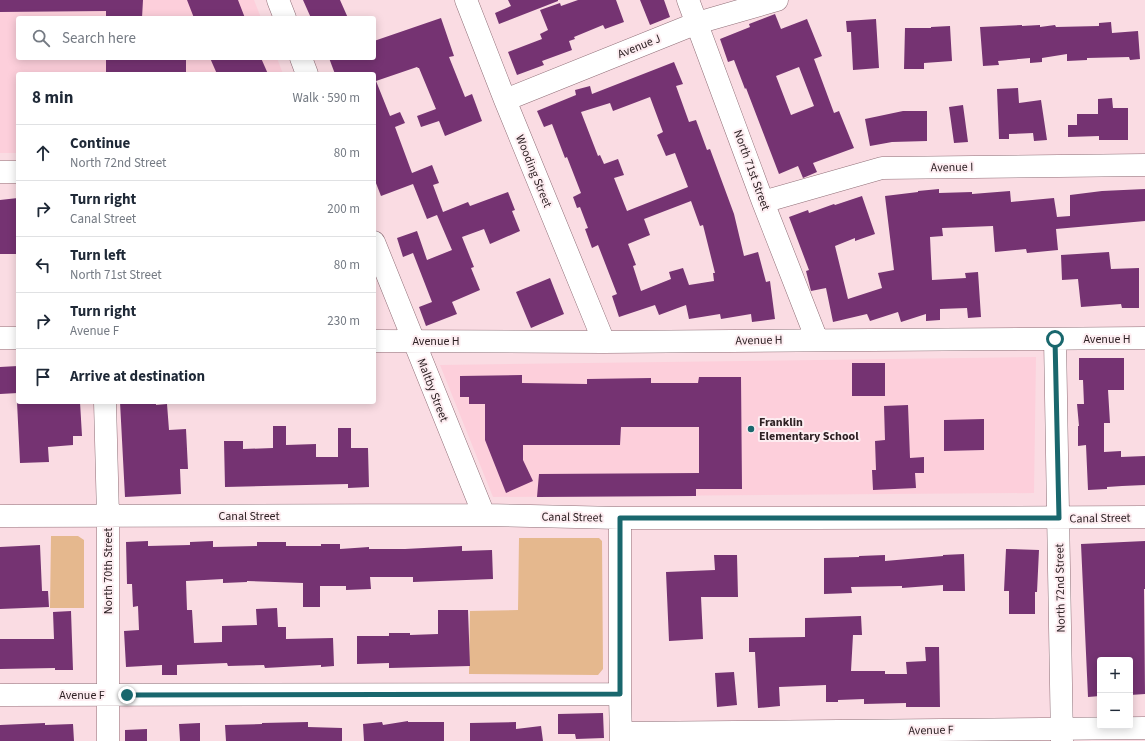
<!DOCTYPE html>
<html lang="en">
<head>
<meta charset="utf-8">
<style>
	body { margin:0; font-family:"Source Sans 3",sans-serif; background:#f2f2f3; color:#1f2937 }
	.controls { position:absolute; right:12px; bottom:12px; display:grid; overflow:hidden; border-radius:4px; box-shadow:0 2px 10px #0003 }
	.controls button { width:36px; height:36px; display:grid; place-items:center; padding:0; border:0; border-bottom:1px solid #e0e1e3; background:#fff; color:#1f2937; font:20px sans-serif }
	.stop { position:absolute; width:12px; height:12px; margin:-9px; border:3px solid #19676d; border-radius:50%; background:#fff }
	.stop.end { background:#19676d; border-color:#fff; box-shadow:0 1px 4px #0008 }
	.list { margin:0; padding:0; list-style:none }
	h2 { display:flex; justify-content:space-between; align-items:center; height:52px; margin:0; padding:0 16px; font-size:17px }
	h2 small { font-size:13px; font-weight:400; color:#747a83 }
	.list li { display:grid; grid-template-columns:26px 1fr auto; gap:12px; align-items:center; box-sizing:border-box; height:56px; padding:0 16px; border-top:1px solid #e0e1e3 }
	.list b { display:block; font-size:15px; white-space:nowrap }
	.list p { margin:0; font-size:13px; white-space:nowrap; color:#747a83 }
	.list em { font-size:13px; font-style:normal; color:#747a83 }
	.icon { flex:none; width:22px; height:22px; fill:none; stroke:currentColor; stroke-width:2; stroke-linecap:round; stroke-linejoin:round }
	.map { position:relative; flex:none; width:1145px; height:741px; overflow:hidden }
	.search { position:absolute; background:#fff; box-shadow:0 2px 10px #0003; left:16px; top:16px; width:360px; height:44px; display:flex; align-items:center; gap:10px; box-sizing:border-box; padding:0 14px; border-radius:4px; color:#747a83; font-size:15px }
	.panel { position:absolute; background:#fff; box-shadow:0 2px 10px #0003; left:16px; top:72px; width:360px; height:332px; border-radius:4px }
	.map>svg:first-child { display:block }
	.built { fill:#fdcfdb }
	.green { fill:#e5b88e }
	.building { fill:#753372; fill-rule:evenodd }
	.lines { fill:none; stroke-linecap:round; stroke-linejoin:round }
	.minor-casing { stroke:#8f6e77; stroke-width:23 }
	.minor { stroke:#fff; stroke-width:22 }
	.route { stroke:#19676d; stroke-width:5 }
	.poi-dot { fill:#19676d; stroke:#fdedf1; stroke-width:1.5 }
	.labels { text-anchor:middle; stroke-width:4; stroke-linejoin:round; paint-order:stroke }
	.street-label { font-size:12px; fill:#2e2124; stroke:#fdedf1 }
	.poi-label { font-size:12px; font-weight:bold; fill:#2e2124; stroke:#fdedf1; text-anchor:start }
</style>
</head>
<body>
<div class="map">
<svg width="1145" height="741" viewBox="0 0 1145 741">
	<rect width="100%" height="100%" fill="#fadce3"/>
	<path class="built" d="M0,0H254L261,18H18V58H277L283,74H18V153H0Z
		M1036,357L1034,493L493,497L440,365Z"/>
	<path class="green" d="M51,536H78L84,540V608H50Z
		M519,538H599L602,541L603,669L598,675L469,674L470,611L518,610Z"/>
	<path class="building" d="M0,0H143L142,18H106V11L0,12Z
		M187,0H238L245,18H194Z
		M303,0H340L348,18H311Z
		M508,0H558V1L499,24L495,13L511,6Z
		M578,0H616L624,22L605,29L603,25L574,37L575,39L569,41L572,50L542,61L544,65L517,75L508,52L542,39L540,34L548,30L540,10L560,3L561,6Z
		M640,0H664L670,17L650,25Z
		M775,14L781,29L807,19L822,56L814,59L834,113L839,111L854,148L813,163L817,172L803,178L798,166L779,174L746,88L745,89L734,60L728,62L720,39L750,27L749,24ZM799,67L814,106L791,115L776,76Z
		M441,18L454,56L449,57L465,97L472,94L482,121L445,136L439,121L421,127L417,116L436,109L419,68H418L417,67L376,81L390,116L400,112L405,123L395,127L412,173L432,165L439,183L433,185L443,212L468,202L470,206L508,192L515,210L512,211L520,231L490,244L484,229L462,237L474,267L471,268L480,290L452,302L457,314L426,326L419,307L432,302L413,253L403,257L397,238L417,231L427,260L452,250L437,215L427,219L413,184L381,196L374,178V74H335L329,58H374V41Z
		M876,19L879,68L853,70L851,32H847L846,21Z
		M1111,22L1112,33L1138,31L1140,59L1130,60L1129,57L1087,58V60L1067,61V54L1042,58V62L1030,63V58L998,61L999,65L983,66L980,27L1022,25V26L1040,25V27L1055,25L1056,27L1099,26V23Z
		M950,26L952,61L924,63V69H904L905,28H931V27Z
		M106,58H186V74H106Z
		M210,58H261L268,74H217Z
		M674,62L683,84L676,86L689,122L696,120L707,150L710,149L734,214L744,256L758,252L766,282L770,281L775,319L752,322L751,314L721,319L720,314L689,319L686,305L659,315L655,305L619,317L612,296L617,294L598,245L592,248L585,229L588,228L580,207L577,208L573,197L581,193L567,157L565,158L552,124L544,127L537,111L576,95L575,90L590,86L592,94ZM650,97L663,132L657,135L666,156L675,153L688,187L627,211L614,178L624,175L618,159L604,164L600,155L598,156L581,112L610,103L613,111ZM691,201L700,226L703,225L715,273H713L714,281L689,285L683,268L669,272L671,279L641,291L633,266L636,265L628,244L650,235L644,219Z
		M1018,88L1019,103L1041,100L1047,140L1034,141L1033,133L1009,134V139H999L997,89Z
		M1112,98L1113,108H1128V140H1099V136L1068,137V125H1077V114H1098V99Z
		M963,105L968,142L954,143L949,107Z
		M903,111H927V141L892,142L870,146L865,119Z
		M939,189V193L972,192V194L1010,191L1011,202L1054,198L1057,217L1070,216V195L1102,191L1145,189V221L1056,229L1058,250L1027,253L1026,249L995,252L993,226L942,228L943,236L930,237L932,280L966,278L965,273L978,272L981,317L968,318L967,308L940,309V320L926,321V314L901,322L898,312L870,321L867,314L833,322L826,288L811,291L806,271L809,270L789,217L808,210L809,213L834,204L835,205L862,196L875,234L855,241V238L835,246L848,299L882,288L878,273L894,270L885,196L918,192V191Z
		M18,198V254H0V200Z
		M1109,252L1111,269L1139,268V308H1122L1121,304L1081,307L1078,279L1062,280L1061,255Z
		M550,278L564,314L531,328L516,292Z
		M1079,358H1124V390H1108L1110,423H1104V452L1121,451V457L1145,456V485L1122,486L1107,487V489L1088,490L1086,445L1078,446V426H1079L1077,404H1084L1083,380H1079Z
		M852,363H885V396H852Z
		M18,366V393L0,394V367Z
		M522,375V383L587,384V379L651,378V383H698L699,377H741L742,489H696V496L537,497L539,474L699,473V427H621L620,445H523V460L533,481L506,493L485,440V404H469V397H460V376Z
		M17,402H80L82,436H73V445L48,447L49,462L20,463Z
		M120,402H156V405L167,404L169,430L186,429L188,469H180L181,494L125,497Z
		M908,405L910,458L924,457V473H915L916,488L873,490L872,470H876L875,441L885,440L884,406Z
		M984,419V450L944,451V420Z
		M273,426H286V445L316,444V457H338V428H351V448H368L369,487L348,488V484L225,487L224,441H243V449L273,448Z
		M148,541V546L190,545V542L213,541V547L257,546V542H286V546H321V544H340V549L369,547V549H405L462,546V551L492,550L493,579L413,582V577H370L371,589L346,590V586H320V607H303V583L247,581V582L223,583V579L186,581L187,610H192L194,643L222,642V626L257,625L256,609L277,608L278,627H286V639L333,638L334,666L321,667V665L265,668L264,665L228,666L227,663L177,665V675H162V665L126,667L124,631L139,630L138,606L133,607L132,584H127L126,542Z
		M1145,541V589H1144L1145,694L1130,695V660H1100V696L1088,697L1081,544Z
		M40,545L42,591H48L49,607L0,609V547Z
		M1006,549L1039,550L1037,592H1035V614H1009V591H1004Z
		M964,554L965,591H943V585L902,588V586L851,587L852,593L824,594V558L859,557V556L885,555V561L943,556V555Z
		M714,555H737L738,597H701L703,639L669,641L666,572L715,570Z
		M438,610H468L470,666L389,668V663L357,664V636H389V633H410V635L438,634Z
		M71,611L73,670H55V668L0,669V639H54L53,612Z
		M861,616L862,635H853L851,671H885V674H907L906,662L926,661L925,647H939L940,707H906V703L864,704V699L838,700V702H826V685L779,687L780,706L758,708L755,652H749V638L805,637V618Z
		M734,672L737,705L717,707L715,673Z
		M603,713L604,738L576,739L575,734H558V714Z
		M408,721V722H444V741H364L363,724L382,722L383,725Z
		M308,722V727L342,728V741H226L225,725L262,724V723Z
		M516,722V729L541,726L543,741H470V723Z
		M45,723V725L73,724L74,741H0V725Z
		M200,723V741H180L179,724Z
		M147,729V741H125V730Z"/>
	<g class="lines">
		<defs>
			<path id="minor" d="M278,0L285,18
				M466,0L505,100L604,342
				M688,0L763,202L817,340
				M301,58L307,74
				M505,100L697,23L777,0
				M0,172H18
				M763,202L882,168L1145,165
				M374,242L484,515
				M0,338H18
				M1055,339L1062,741
				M374,341L604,342L1145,338
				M105,402L108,516V741
				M0,516L484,515L620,518H808L1145,517
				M620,518V694L621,741
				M0,695L620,694
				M621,733L1145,728"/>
		</defs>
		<use href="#minor" class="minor-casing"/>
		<use href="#minor" class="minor"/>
	</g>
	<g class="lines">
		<path class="route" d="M127,695L620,694V518H1059L1055,339"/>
	</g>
	<circle class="poi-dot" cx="751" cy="429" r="4"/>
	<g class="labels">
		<g class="street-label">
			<text transform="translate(639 46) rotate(-22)" y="4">Avenue J</text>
			<text transform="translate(952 167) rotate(-1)" y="4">Avenue I</text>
			<text transform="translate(752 170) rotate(70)" y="4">North 71st Street</text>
			<text transform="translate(534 171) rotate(68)" y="4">Wooding Street</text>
			<text x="1107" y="343">Avenue H</text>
			<text transform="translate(759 340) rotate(-1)" y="4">Avenue H</text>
			<text x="436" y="345">Avenue H</text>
			<text transform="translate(433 390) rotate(69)" y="4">Maltby Street</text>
			<text x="249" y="520">Canal Street</text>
			<text transform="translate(572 517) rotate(1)" y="4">Canal Street</text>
			<text transform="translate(1100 518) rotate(-1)" y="4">Canal Street</text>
			<text transform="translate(108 571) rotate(-90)" y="4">North 70th Street</text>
			<text transform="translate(1060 588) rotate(-91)" y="4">North 72nd Street</text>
			<text x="82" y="699">Avenue F</text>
			<text transform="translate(931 730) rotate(-1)" y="4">Avenue F</text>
		</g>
		<g class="poi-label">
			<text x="759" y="426">Franklin<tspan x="759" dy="14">Elementary School</tspan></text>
		</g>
	</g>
</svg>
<div class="controls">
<button>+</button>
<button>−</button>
</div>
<div class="stop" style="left:1055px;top:339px"></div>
<div class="stop end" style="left:127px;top:695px"></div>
<div class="search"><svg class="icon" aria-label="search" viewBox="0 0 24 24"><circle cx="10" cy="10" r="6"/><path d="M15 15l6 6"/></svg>Search here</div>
<section class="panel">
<h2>8 min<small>Walk · 590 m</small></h2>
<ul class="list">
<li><svg class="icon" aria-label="ahead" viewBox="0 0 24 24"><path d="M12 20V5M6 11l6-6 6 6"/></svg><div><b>Continue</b><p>North 72nd Street</p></div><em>80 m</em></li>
<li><svg class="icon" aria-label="right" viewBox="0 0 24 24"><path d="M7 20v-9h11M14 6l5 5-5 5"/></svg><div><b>Turn right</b><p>Canal Street</p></div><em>200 m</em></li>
<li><svg class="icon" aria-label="left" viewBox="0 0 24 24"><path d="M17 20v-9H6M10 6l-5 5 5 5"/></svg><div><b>Turn left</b><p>North 71st Street</p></div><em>80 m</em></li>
<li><svg class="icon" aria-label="right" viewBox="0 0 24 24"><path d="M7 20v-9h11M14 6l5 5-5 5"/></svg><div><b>Turn right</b><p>Avenue F</p></div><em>230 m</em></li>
<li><svg class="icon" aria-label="arrive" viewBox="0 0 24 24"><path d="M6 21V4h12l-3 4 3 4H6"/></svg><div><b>Arrive at destination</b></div></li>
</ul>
</section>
</div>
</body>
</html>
